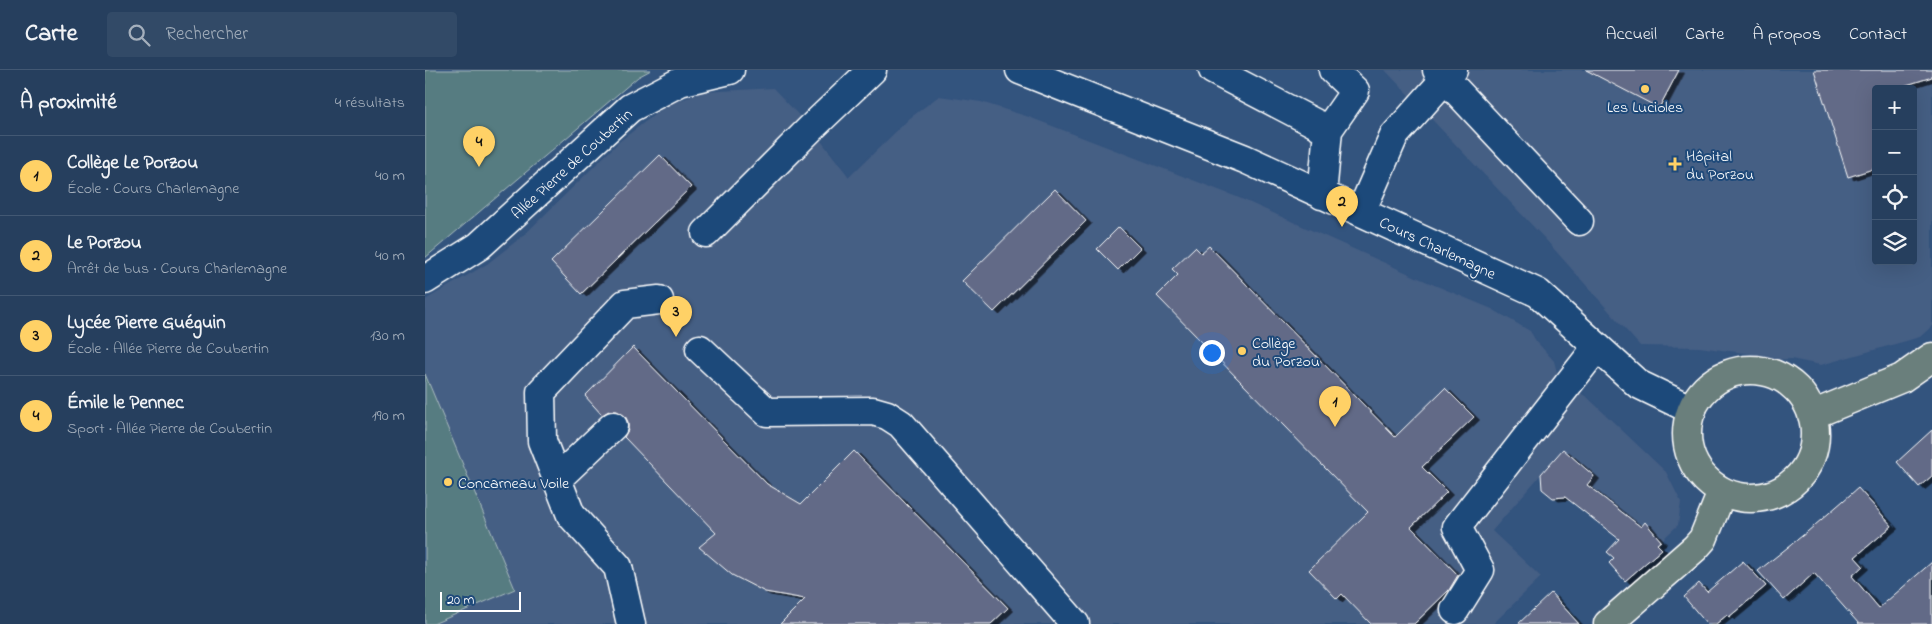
<!DOCTYPE html>
<html lang="fr">
<head>
<meta charset="utf-8">
<style>
	body { margin:0; font-family:"Indie Flower",sans-serif; background:#324a67; color:#f1f3f6 }
	.controls { position:absolute; right:15px; top:15px; display:grid; overflow:hidden; border-radius:5px; box-shadow:0 5px 20px #0002 }
	.controls button { width:45px; height:45px; display:grid; place-items:center; padding:0; border:0; border-bottom:1px solid #425873; background:#263f5e; color:#f1f3f6; font:25px sans-serif }
	.scale { position:absolute; left:15px; bottom:12px; width:81px; box-sizing:border-box; padding-left:5px; border:2px solid #fff; border-top:0; font-size:14px; line-height:18px; white-space:nowrap; color:#fff; -webkit-text-stroke:4px #1f4a7a; paint-order:stroke }
	.you { position:absolute; left:786px; top:282px; width:18px; height:18px; margin:-12px; border:4px solid #fff; border-radius:50%; background:#1a73e8; box-shadow:0 0 0 8px #1a73e833 }
	.badge { display:grid; place-items:center; width:32px; height:32px; border-radius:50%; background:#ffd166; color:#111; font-size:16px; font-weight:700 }
	.pin { position:absolute; translate:-50% -41px; filter:drop-shadow(0 1px 2px #0008) }
	.pin::after { content:''; position:absolute; top:26px; width:18px; height:15px; background:inherit; clip-path:polygon(0 0,100% 0,50% 100%) }
	.list { margin:0; padding:0; list-style:none }
	h2 { display:flex; justify-content:space-between; align-items:center; height:65px; margin:0; padding:0 20px; font-size:21px }
	h2 small { font-size:16px; font-weight:400; color:#a4afbc }
	.list li { display:grid; grid-template-columns:32px 1fr auto; gap:15px; align-items:center; box-sizing:border-box; height:80px; padding:0 20px; border-top:1px solid #425873 }
	.list b { display:block; font-size:19px; white-space:nowrap }
	.list p { margin:0; font-size:16px; white-space:nowrap; color:#a4afbc }
	.list em { font-size:16px; font-style:normal; color:#a4afbc }
	.icon { flex:none; width:28px; height:28px; fill:none; stroke:currentColor; stroke-width:2; stroke-linecap:round; stroke-linejoin:round }
	.map { position:relative; flex:none; width:1507px; height:554px; overflow:hidden }
	header { display:flex; align-items:center; gap:30px; box-sizing:border-box; height:70px; padding:0 25px; background:#263f5e; border-bottom:1px solid #425873 }
	header strong { font-size:24px }
	nav { display:flex; gap:28px; margin-inline-start:auto; font-size:18px }
	.search { width:350px; height:45px; background:#324a67; display:flex; align-items:center; gap:12px; box-sizing:border-box; padding:0 18px; border-radius:5px; color:#a4afbc; font-size:19px }
	main { display:flex }
	aside { flex:1; background:#263f5e }
	.map>svg:first-child { display:block }
	.built { fill:#455e84; fill-rule:evenodd }
	.green { fill:#577b81; stroke:#abbdc0 }
	.building { fill:#626a87; stroke:#fff; filter:url(#shadow) }
	.lines { fill:none; stroke-linecap:round; stroke-linejoin:round }
	.minor-casing { stroke:#fff; stroke-width:31 }
	.major-casing { stroke:#fff; stroke-width:31 }
	.minor { stroke:#1f4a7a; stroke-width:28 }
	.major { stroke:#6b7f7c; stroke-width:28 }
	.poi-dot { fill:#ffd166; stroke:#1f4a7a; stroke-width:2 }
	.labels { text-anchor:middle; stroke-width:4; stroke-linejoin:round; paint-order:stroke }
	.poi-label { font-size:16px; fill:#fff; stroke:#1f4a7a; text-anchor:start }
	.street-label { font-size:16px; fill:#fff; stroke:#1f4a7a }
</style>
</head>
<body>
<header>
<strong>Carte</strong>
<div class="search"><svg class="icon" aria-label="search" viewBox="0 0 24 24"><circle cx="10" cy="10" r="6"/><path d="M15 15l6 6"/></svg>Rechercher</div>
<nav><a>Accueil</a><a>Carte</a><a>À propos</a><a>Contact</a></nav>
</header>
<main>
<aside>
<h2>À proximité<small>4 résultats</small></h2>
<ul class="list">
<li><span class="badge">1</span><div><b>Collège Le Porzou</b><p>École · Cours Charlemagne</p></div><em>40 m</em></li>
<li><span class="badge">2</span><div><b>Le Porzou</b><p>Arrêt de bus · Cours Charlemagne</p></div><em>40 m</em></li>
<li><span class="badge">3</span><div><b>Lycée Pierre Guéguin</b><p>École · Allée Pierre de Coubertin</p></div><em>130 m</em></li>
<li><span class="badge">4</span><div><b>Émile le Pennec</b><p>Sport · Allée Pierre de Coubertin</p></div><em>190 m</em></li>
</ul>
</aside>
<div class="map">
<svg width="1507" height="554" viewBox="0 0 1507 554">
	<defs>
		<filter id="shadow"><feDropShadow dx="5.5" dy="3" stdDeviation="0" flood-color="#0009"/></filter>
	</defs>
	<rect width="100%" height="100%" fill="#33547e"/>
	<filter id="ink" filterUnits="userSpaceOnUse"><feTurbulence type="fractalNoise" baseFrequency=".02" numOctaves="2"/><feDisplacementMap in="SourceGraphic" scale="10" xChannelSelector="R" yChannelSelector="G"/><feConvolveMatrix kernelMatrix="1 2 1 2 8 2 1 2 1" color-interpolation-filters="sRGB"/></filter>
	<g filter="url(#ink)">
		<path class="built" d="M960,0H1507V256L1495,267L1396,295L1366,289L1347,290L1327,284L1274,277L1215,276L1121,170ZM1451,19H1488V191H1451Z
			M348,18L386,58L424,107L485,48L514,26L556,32L604,47L812,127L1007,214L1067,239L1105,261L1111,271L1129,291L1133,306L1143,316L1162,327L1241,402L1256,432L1253,455L1236,471L1220,452L1216,457L1162,415L1169,406L1138,379L1067,461L1116,507L1068,554H8L90,519L0,304V230L62,194L99,165L195,71L242,35L278,22Z"/>
		<path class="green" d="M0,0H226L213,7L0,188Z
			M0,304L90,519L8,554H0Z"/>
		<path class="building" d="M1161,0H1254L1234,38Z
			M1389,0H1507V7L1469,19H1451V98L1423,107Z
			M235,85L266,117L156,224L126,192Z
			M630,119L661,151L569,242L537,211Z
			M694,157L715,178L693,200L672,179Z
			M784,176L970,367L1020,318L1049,347L997,397L1022,422L986,457L1033,505L1024,520L989,554H946L917,524L912,529L884,500L943,442L732,226L753,205L747,199L770,177L776,183Z
			M208,277L342,414L376,434L429,381L583,538L566,554H355L380,529L340,522L307,505L274,477L291,463L199,367L203,360V352L200,346L192,341H184L177,345L160,326Z
			M1507,360V406L1494,417L1472,392Z
			M1138,379L1169,406L1162,415L1216,457L1220,452L1236,471L1232,474L1237,479L1200,511L1184,493L1189,488L1182,482L1194,469L1140,427L1128,428L1117,419L1116,404Z
			M1433,418L1467,456L1430,487L1438,496L1427,506L1454,538L1507,492V554H1434L1389,503L1359,530L1333,501L1382,462Z
			M1318,491L1341,516L1304,547L1302,545L1291,554H1282L1259,527L1274,513L1282,522Z
			M1126,523L1154,554H1093Z"/>
		<g class="lines">
			<defs>
				<path id="minor" d="M595,0L820,89L1113,223L1213,314L1267,340
					M788,0L903,60
					M1012,0L1154,151
					M897,125L903,60L930,21L908,0
					M936,142L969,66L1028,0
					M281,163L386,58L447,0
					M0,210L54,176L205,38L255,12L305,0
					M275,279L342,342L448,341L462,345L476,354L650,554
					M132,409L188,356
					M1030,540L1055,500L1032,457L1172,277
					M206,554L193,497L146,445L117,371L116,322L200,234L234,230"/>
				<path id="major" d="M1262 364a64 64 0 1 1 128 0a64 64 0 1 1-128 0Z
					M1387,345L1477,308L1507,287
					M1183,554L1270,478L1278,469L1297,422"/>
			</defs>
			<use href="#minor" class="minor-casing"/>
			<use href="#major" class="major-casing"/>
			<use href="#minor" class="minor"/>
			<use href="#major" class="major"/>
		</g>
	</g>
	<g class="poi-dot">
		<circle cx="1220" cy="19" r="5"/>
		<path d="M1247.5 86.5h5v5h5v5h-5v5h-5v-5h-5v-5h5z"/>
		<circle cx="817" cy="281" r="5"/>
		<circle cx="23" cy="412" r="5"/>
	</g>
	<g class="labels">
		<g class="poi-label">
			<text x="1220" y="42" text-anchor="middle">Les Lucioles</text>
			<text x="1261" y="91">Hôpital<tspan x="1261" dy="18">du Porzou</tspan></text>
			<text x="827" y="278">Collège<tspan x="827" dy="18">du Porzou</tspan></text>
			<text x="33" y="418">Concarneau Voile</text>
		</g>
		<g class="street-label">
			<text transform="translate(146 93) rotate(-42)" y="6">Allée Pierre de Coubertin</text>
			<text transform="translate(1013 177) rotate(25)" y="6">Cours Charlemagne</text>
		</g>
	</g>
</svg>
<div class="controls">
<button>+</button>
<button>−</button>
<button><svg class="icon" aria-label="locate" viewBox="0 0 24 24"><circle cx="12" cy="12" r="6"/><path d="M12 2v4M12 18v4M2 12h4M18 12h4"/></svg></button>
<button><svg class="icon" aria-label="layers" viewBox="0 0 24 24"><path d="M12 4l9 5-9 5-9-5zM3 14l9 5 9-5"/></svg></button>
</div>
<div class="scale">20 m</div>
<div class="you"></div>
<div class="pin badge" style="left:910px;top:357px">1</div>
<div class="pin badge" style="left:917px;top:157px">2</div>
<div class="pin badge" style="left:251px;top:267px">3</div>
<div class="pin badge" style="left:54px;top:97px">4</div>
</div>
</main>
</body>
</html>
